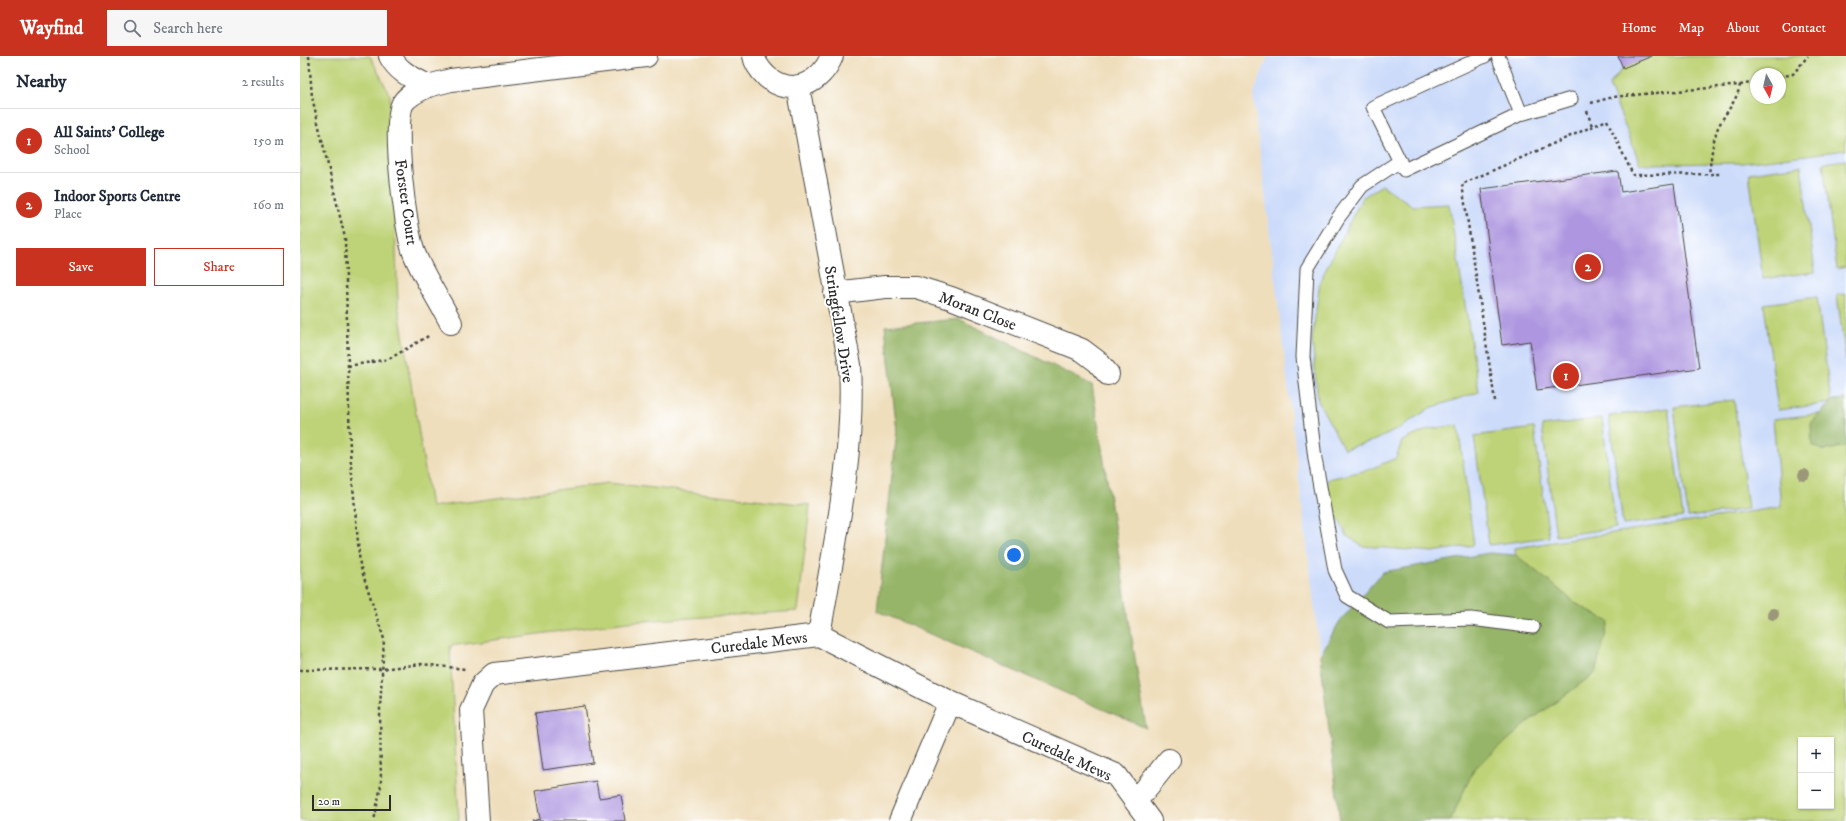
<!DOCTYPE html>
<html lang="en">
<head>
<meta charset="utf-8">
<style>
	body { margin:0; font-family:"IM FELL DW Pica",serif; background:#f6f6f7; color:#1f2937 }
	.controls { position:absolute; right:12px; bottom:12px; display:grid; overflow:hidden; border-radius:0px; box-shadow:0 1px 3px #0004 }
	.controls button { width:36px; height:36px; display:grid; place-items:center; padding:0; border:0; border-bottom:1px solid #e0e1e3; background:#fff; color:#1f2937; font:20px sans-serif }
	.compass { position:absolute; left:1450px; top:12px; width:36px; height:36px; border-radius:50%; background:#fff; box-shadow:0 1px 3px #0004; rotate:172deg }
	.scale { position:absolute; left:12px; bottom:10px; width:79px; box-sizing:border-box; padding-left:4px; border:2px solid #2b2b2b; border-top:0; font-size:11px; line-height:14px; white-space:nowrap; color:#2b2b2b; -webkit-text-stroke:3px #fff; paint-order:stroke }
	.you { position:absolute; left:714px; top:499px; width:14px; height:14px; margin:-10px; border:3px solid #fff; border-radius:50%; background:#1a73e8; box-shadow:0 0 0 6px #1a73e833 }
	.badge { display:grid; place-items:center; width:26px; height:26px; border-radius:50%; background:#c8321e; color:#fff; font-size:13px; font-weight:700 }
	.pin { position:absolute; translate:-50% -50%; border:2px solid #fff; box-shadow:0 1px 4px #0006 }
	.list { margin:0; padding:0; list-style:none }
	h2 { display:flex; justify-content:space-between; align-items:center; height:52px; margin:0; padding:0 16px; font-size:17px }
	h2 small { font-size:13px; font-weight:400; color:#747a83 }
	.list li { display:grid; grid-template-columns:26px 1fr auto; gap:12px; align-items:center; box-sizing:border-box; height:64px; padding:0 16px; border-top:1px solid #e0e1e3 }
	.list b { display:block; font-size:15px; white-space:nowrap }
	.list p { margin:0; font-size:13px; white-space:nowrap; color:#747a83 }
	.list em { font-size:13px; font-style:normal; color:#747a83 }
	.actions { display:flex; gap:8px; padding:12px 16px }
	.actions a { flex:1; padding:9px 0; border:1px solid #c8321e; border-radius:0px; text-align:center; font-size:14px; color:#c8321e }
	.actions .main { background:#c8321e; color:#fff }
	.icon { flex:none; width:22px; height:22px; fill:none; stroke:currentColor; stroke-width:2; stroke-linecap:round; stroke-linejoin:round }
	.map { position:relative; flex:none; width:1546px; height:765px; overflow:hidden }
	header { display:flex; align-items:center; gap:24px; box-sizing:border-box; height:56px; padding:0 20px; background:#c8321e; color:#fff }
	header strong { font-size:19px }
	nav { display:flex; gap:22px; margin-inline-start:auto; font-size:14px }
	.search { width:280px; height:36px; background:#f6f6f7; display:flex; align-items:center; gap:10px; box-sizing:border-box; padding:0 14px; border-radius:0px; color:#747a83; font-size:15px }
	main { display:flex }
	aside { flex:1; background:#fff }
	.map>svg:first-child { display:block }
	.built { fill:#ccdbfa; fill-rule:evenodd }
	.green { fill:#bed377; stroke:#747f51; fill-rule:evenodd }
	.forest { fill:#96b568; stroke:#60704a }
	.building { fill:#ae97e0 }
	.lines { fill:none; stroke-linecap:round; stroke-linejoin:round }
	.service-casing { stroke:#484641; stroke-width:15 }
	.minor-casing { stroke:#484641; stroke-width:24 }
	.path { stroke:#484641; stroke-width:2.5; stroke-dasharray:3 3; stroke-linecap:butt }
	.service { stroke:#fff; stroke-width:13 }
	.minor { stroke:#fff; stroke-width:22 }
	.tree { fill:#9b9779 }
	.labels { text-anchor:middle; stroke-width:4; stroke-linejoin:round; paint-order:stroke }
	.street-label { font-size:16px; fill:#2b2b2b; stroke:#fff }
</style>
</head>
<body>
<header>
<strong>Wayfind</strong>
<div class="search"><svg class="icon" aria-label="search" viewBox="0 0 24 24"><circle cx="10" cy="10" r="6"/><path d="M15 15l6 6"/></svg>Search here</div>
<nav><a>Home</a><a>Map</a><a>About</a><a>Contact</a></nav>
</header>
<main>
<aside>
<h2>Nearby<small>2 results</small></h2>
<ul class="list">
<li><span class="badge">1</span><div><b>All Saints’ College</b><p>School</p></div><em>150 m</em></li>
<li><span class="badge">2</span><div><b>Indoor Sports Centre</b><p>Place</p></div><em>160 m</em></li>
</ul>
<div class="actions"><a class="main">Save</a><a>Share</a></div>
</aside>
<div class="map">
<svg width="1546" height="765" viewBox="0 0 1546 765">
	<rect width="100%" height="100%" fill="#fff"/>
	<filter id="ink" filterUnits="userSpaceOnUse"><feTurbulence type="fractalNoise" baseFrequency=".025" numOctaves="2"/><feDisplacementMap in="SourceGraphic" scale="8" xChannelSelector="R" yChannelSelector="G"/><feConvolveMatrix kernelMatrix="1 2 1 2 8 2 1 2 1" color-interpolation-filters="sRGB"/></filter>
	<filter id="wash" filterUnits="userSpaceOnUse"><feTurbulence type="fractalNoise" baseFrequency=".012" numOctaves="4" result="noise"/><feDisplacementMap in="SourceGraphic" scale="16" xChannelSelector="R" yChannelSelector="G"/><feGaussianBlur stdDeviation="0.9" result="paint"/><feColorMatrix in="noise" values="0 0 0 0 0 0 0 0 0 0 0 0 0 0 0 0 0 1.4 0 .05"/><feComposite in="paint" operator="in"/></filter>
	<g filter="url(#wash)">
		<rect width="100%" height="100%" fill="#efdebc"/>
		<path class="built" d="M968,0H1546V765H1040L953,39ZM1456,18H1480V42H1456ZM1501,684H1531V750H1501Z"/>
		<path class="green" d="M0,0H70L90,39L98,248L131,451L308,427L510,449L498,555L327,566L150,590L159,765H0Z
			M1352,0H1546V94L1442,107L1340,108L1309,29L1323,12ZM1456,18H1480V42H1456Z
			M1546,104V211L1537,213L1523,107Z
			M1501,110L1515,216L1463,223L1449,117Z
			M1082,129L1113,150L1149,148L1179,336L1130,352L1098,373L1076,384L1044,393L1018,345L1012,284L1020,225L1062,142Z
			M1546,238V305L1537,239Z
			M1517,241L1531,347L1478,354L1464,248Z
			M1434,344L1448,453L1388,461L1374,351Z
			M1368,352L1383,461L1323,469L1309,360Z
			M1546,355V765H1040L1228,631L1215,492L1481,451L1473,363ZM1501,684H1531V750H1501Z
			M1302,362L1316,472L1256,480L1242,370Z
			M1158,369L1174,489L1133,496L1062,490L1047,480L1026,440L1028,423L1068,414L1096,402L1102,385L1129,373Z
			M1234,372L1249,481L1189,489L1174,380Z"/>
		<path class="forest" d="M659,263L792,329L846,672L577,555L597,375L585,270Z
			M1546,343V390L1524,395L1512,389L1511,367L1533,344Z
			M1189,497L1216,499L1277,548L1309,566L1295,617L1230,665L1174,713L1150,765H1040L1020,599L1040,565L1083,516Z"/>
		<g id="blocks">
			<path class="building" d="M1318,0H1352L1323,12Z
				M1318,115L1321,136L1374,128L1399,312L1237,334L1230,285L1202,289L1181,133Z
				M285,650L293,707L243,714L235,657Z
				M296,725L299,742L321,739L325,765H232L240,763L235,735Z"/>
		</g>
	</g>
	<g filter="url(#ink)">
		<use href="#blocks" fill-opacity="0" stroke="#484641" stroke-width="1"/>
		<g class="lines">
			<defs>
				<path id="service" d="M1185,0L1073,51L1104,114L1221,58L1198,0
					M1221,58L1271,43
					M1100,105L1062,130L1038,162L1007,213L1003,301L1015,403L1035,514L1047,540L1089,566L1171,563L1233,571"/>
				<path id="minor" d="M90,0C98,16 113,22 128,30L151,24L346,0
					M454,0C455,8 461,15 467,21C492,42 521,27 532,0
					M128,30C120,34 109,38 103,47C92,66 105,171 113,194C121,217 140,245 151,267
					M498,30L550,309C555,399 534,490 519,579
					M535,237L585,231H616L651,242L782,294L798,306L808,318
					M836,745L869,704
					M178,765L171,654L183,628L194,618L519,579L650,646L816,719L850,765
					M600,765L650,646"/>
			</defs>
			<use href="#service" class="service-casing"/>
			<use href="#minor" class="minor-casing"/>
			<path class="path" d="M9,0L12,41L45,182L50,396L60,509L84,583L80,652L81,729L74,765
				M1480,21L1493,18L1508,0
				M1440,29L1456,26
				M1291,47L1313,41L1440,29C1437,46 1423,59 1417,74C1412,88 1411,104 1409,118
				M1287,55L1292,70
				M48,310L89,303L130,279
				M1195,345L1162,128L1307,64L1333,119L1422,118
				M0,614L82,613L121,608L165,613"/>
			<use href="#service" class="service"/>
			<use href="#minor" class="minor"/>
		</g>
		<g class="tree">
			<circle cx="1504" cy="419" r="6"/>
			<circle cx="1473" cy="558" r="6"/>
		</g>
	</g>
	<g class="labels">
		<g class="street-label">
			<text transform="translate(107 146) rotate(82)" y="6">Forster Court</text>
			<text transform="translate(678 254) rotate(21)" y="6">Moran Close</text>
			<text transform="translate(540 268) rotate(81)" y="6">Stringfellow Drive</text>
			<text transform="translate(459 586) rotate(-7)" y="6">Curedale Mews</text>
			<text transform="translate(767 699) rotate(25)" y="6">Curedale Mews</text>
		</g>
	</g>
</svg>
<div class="controls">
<button>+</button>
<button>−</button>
</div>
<svg class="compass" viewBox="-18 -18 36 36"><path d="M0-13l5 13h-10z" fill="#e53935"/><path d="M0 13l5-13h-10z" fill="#747a83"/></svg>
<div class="scale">20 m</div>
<div class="you"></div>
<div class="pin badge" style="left:1266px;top:320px">1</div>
<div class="pin badge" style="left:1288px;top:211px">2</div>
</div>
</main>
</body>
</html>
